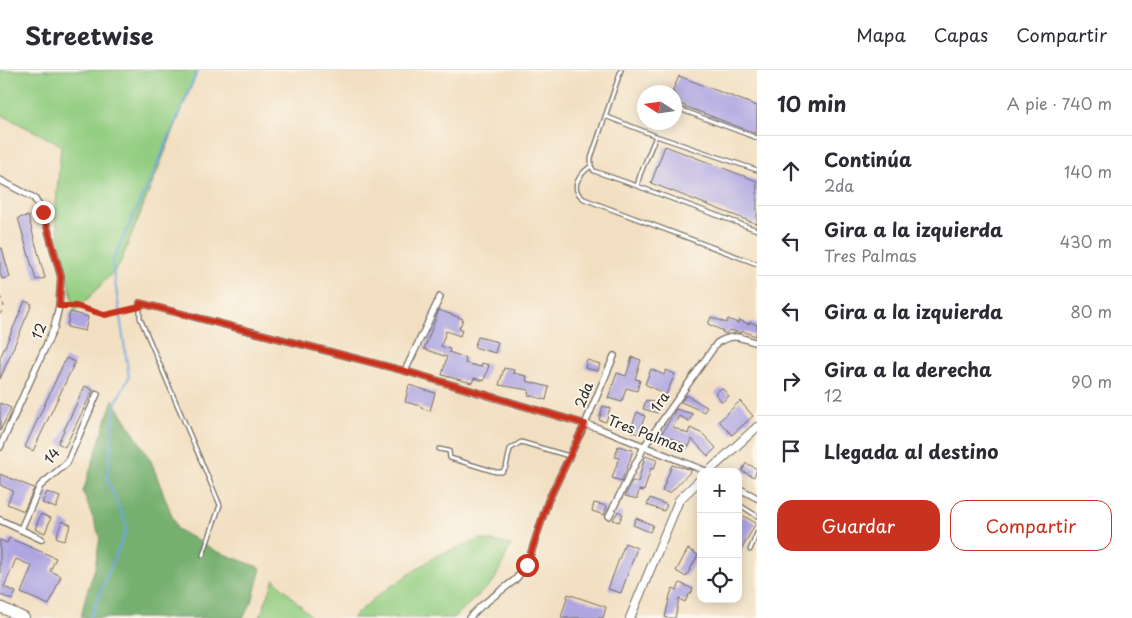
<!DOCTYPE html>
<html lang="es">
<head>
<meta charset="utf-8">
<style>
	body { margin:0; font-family:"Playpen Sans",sans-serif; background:#f2f2f3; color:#2b2b33 }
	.controls { position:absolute; right:15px; bottom:15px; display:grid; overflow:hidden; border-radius:10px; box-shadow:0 2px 12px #0003 }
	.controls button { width:45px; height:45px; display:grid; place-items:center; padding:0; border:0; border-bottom:1px solid #e1e1e2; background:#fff; color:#2b2b33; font:25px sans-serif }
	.compass { position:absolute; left:637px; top:15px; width:45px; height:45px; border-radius:50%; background:#fff; box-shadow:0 2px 12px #0003; rotate:282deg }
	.stop { position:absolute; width:15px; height:15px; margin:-11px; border:4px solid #c8321e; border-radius:50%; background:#fff }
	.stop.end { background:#c8321e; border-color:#fff; box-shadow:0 1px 5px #0008 }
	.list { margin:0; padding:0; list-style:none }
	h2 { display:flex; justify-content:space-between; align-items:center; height:65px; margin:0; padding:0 20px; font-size:21px }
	h2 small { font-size:16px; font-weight:400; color:#7c7c81 }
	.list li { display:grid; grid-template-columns:32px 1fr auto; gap:15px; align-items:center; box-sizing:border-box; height:70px; padding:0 20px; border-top:1px solid #e1e1e2 }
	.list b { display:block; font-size:19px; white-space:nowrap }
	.list p { margin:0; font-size:16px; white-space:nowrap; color:#7c7c81 }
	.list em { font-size:16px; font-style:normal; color:#7c7c81 }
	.actions { display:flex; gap:10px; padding:15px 20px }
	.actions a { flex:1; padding:11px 0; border:1px solid #c8321e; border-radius:15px; text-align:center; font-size:18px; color:#c8321e }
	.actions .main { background:#c8321e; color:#fff }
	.icon { flex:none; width:28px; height:28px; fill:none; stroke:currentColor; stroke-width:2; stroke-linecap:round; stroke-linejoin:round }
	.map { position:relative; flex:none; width:757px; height:548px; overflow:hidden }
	header { display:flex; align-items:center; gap:30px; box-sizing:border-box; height:70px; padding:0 25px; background:#fff; border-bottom:1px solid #e1e1e2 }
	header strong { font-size:24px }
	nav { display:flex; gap:28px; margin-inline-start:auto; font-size:18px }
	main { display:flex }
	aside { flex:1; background:#fff }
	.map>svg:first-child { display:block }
	.green { fill:#93cd81; stroke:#5f7c56 }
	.forest { fill:#76b06f; stroke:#506e4d }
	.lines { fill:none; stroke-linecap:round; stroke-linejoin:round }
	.stream { stroke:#6ea6dd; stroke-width:2 }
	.building { fill:#afa6e1 }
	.service-casing { stroke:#716a60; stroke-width:5.5 }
	.minor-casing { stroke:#716a60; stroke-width:8 }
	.tertiary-casing { stroke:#716a60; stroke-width:10 }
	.trunk-casing { stroke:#716a60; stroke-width:12 }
	.path { stroke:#716a60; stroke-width:1; stroke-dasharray:4 4; stroke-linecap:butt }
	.service { stroke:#fff; stroke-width:3 }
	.minor { stroke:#fff; stroke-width:5.5 }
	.tertiary { stroke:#fff; stroke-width:8 }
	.trunk { stroke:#fff; stroke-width:10 }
	.route { stroke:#c8321e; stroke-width:6 }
	.labels { text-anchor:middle; stroke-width:4; stroke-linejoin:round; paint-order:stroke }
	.street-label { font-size:14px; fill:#2b2b2b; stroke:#fbf7ec }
</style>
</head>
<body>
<header>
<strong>Streetwise</strong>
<nav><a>Mapa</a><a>Capas</a><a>Compartir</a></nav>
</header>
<main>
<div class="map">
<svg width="757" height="548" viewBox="0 0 757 548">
	<rect width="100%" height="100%" fill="#fbf7ec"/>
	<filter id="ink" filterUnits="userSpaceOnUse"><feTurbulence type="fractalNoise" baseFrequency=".02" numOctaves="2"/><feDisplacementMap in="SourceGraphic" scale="10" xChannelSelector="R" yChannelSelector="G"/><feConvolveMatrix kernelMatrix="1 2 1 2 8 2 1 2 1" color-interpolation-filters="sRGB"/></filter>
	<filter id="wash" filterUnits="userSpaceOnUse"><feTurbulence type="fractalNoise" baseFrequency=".0096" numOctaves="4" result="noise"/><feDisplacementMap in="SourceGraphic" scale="20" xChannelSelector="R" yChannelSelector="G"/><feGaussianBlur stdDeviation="1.12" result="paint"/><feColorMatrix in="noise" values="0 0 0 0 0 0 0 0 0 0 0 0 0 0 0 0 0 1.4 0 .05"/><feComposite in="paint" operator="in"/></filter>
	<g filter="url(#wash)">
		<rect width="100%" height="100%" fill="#f2dfc1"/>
		<path class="green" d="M0,0H198L119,196L75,242L55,146L61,75L0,44Z
			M481,469L511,475L494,511L453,548H352L377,526L436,486Z
			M274,509L313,548H260Z"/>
		<path class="forest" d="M113,329L151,391L177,459L216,481L261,498L252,532L243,548H81L86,525L95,498L100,467L83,422Z"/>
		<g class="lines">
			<path class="stream" d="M90,548L127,457L107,409L116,332L129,307L112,191L152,107L198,0"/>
		</g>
		<g id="blocks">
			<path class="building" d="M679,6L757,36V64L674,32V22H672Z
				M665,76L757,111V154L651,113Z
				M28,146L45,208L36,210L18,148Z
				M0,178H2L10,207L2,209L0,204Z
				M25,231L32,234L0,309V288Z
				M439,240L463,249L459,259L462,260L460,266L446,261L441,276L450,279L449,282L466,288L465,293L481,297L482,293L489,295L484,311L474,308L472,313L442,305L447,287L424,279Z
				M70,242L88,247L85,261L67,257Z
				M711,247L726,253L728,249L738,253L739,250L749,254L750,252L757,255V261L755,266L743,261L742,263L729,260L726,264L722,262L723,261L708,254Z
				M478,267L498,272L495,283L474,277Z
				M632,287L641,290L635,309L640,310L637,321L626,318L622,332L608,328L617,303L626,306Z
				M66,288L75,292L33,381L25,377Z
				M587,290L600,294L598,301L585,298Z
				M504,298L514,300L513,303L527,306L526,311L549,317L546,330L528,325L529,320L499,315Z
				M651,299L664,305L666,300L675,304L666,325L645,314Z
				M409,315L435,323L430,341L421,338V336L405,332Z
				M85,316L93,320L65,377L58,373Z
				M722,318L729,326L722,332L715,323Z
				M686,325L707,337L704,342L681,332Z
				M646,330L660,334L658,343L643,339Z
				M740,331L753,346L732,365L719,351Z
				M0,333L11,338L0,361Z
				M603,336L610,338L606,352L599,350Z
				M676,339L693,344L689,351L679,346L673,357L688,364L690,358L703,364L716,378L708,386L692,369L689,377L667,366L663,373L658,370Z
				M637,342L645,346L638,364L630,361Z
				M618,376L633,380L627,399L621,411L612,408L619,388L615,387Z
				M645,386L657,390L654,399L651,398L644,421L639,420L637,429L625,426L632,411L638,412Z
				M746,393L757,399L754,407L742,401Z
				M672,395L692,400L670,423L662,421Z
				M0,404L34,418L24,441L7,434L13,421L0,415Z
				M47,422L60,427L56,438L42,433Z
				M650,428L667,435L664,441L647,435Z
				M594,433L607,436L604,445L592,441Z
				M618,441L623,444L619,452L613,450Z
				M41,444L51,448L45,463L35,459Z
				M742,445L756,453L738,486V453Z
				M636,448L653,455L650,462L633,455Z
				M62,451L71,455L64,471L56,467Z
				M9,468L56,488L50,501L61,506L49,535L21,523L32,496L16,489L4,517L16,522L12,530L1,525L0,526V470L7,473Z
				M625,473L637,478L621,523L608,519Z
				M688,479L698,485L686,507L676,501Z
				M680,513L693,519L691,524H689L685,532L679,529L675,548H665L670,525L673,518L677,520Z
				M568,524L606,537L603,548H561Z"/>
		</g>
	</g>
	<g filter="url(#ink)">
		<use href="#blocks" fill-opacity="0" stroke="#716a60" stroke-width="1"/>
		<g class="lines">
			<defs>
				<path id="service" d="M621,0L591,88V96L594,101L637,116
					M674,37L757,68
					M605,46L656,66
					M591,96C580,104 568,118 584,129L757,194
					M757,100L656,66L640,105L637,116L757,160
					M140,233V248L220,435L203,485
					M439,379L449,381L450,388L496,402H502L506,397L510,379L521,372L569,386
					M738,434L757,446
					M750,480L757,463"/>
				<path id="minor" d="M0,110L34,128L43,142L61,207L59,236L54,258L0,377
					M140,233L405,301L598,358L708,402
					M405,301L440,227
					M738,418L757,428
					M609,446L645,375L717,273C733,263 740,267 757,273
					M0,450L41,469
					M21,459L40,416L67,393L97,324
					M469,548L481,536L515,510L527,495L548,431L585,354L614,286"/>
				<path id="tertiary" d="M708,402L757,357
					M630,548L679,430L701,409"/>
				<path id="trunk" d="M0,537L24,548"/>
			</defs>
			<use href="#service" class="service-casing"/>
			<use href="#minor" class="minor-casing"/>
			<use href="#tertiary" class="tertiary-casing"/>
			<use href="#trunk" class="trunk-casing"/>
			<path class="path" d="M0,226L4,236L0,245
				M65,236H76L105,245L134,239"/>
			<use href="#service" class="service"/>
			<use href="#minor" class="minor"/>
			<use href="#tertiary" class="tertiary"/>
			<use href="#trunk" class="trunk"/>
		</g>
	</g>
	<g class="lines" filter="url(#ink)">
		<path class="route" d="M43,142L61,207L59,236H76L105,245L140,237V233L405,301L585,354L548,431L527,495"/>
	</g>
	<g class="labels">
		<g class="street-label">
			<text transform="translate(39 261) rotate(-68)" y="5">12</text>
			<text transform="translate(584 325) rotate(-68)" y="5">2da</text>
			<text transform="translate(660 332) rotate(-55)" y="5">1ra</text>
			<text transform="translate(646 364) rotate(21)" y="5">Tres Palmas</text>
			<text transform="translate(52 386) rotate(-50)" y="5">14</text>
		</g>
	</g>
</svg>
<div class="controls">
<button>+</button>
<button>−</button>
<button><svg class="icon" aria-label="locate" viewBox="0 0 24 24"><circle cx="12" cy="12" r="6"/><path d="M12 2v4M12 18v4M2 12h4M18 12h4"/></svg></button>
</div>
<svg class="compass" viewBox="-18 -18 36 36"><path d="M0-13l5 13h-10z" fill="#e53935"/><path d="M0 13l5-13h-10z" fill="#7c7c81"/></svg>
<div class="stop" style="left:527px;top:495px"></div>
<div class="stop end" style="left:43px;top:142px"></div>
</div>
<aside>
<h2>10 min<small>A pie · 740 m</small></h2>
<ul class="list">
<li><svg class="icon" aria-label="ahead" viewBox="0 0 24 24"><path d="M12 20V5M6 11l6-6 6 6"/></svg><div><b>Continúa</b><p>2da</p></div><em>140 m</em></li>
<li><svg class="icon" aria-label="left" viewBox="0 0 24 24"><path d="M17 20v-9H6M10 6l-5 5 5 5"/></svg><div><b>Gira a la izquierda</b><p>Tres Palmas</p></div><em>430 m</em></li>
<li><svg class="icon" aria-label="left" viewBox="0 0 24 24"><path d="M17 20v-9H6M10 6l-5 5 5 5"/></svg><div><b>Gira a la izquierda</b></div><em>80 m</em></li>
<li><svg class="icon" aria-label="right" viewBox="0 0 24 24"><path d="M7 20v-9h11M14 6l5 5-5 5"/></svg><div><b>Gira a la derecha</b><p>12</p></div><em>90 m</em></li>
<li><svg class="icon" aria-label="arrive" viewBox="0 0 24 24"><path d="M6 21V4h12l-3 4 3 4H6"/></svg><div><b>Llegada al destino</b></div></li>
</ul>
<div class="actions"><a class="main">Guardar</a><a>Compartir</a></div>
</aside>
</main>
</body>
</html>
